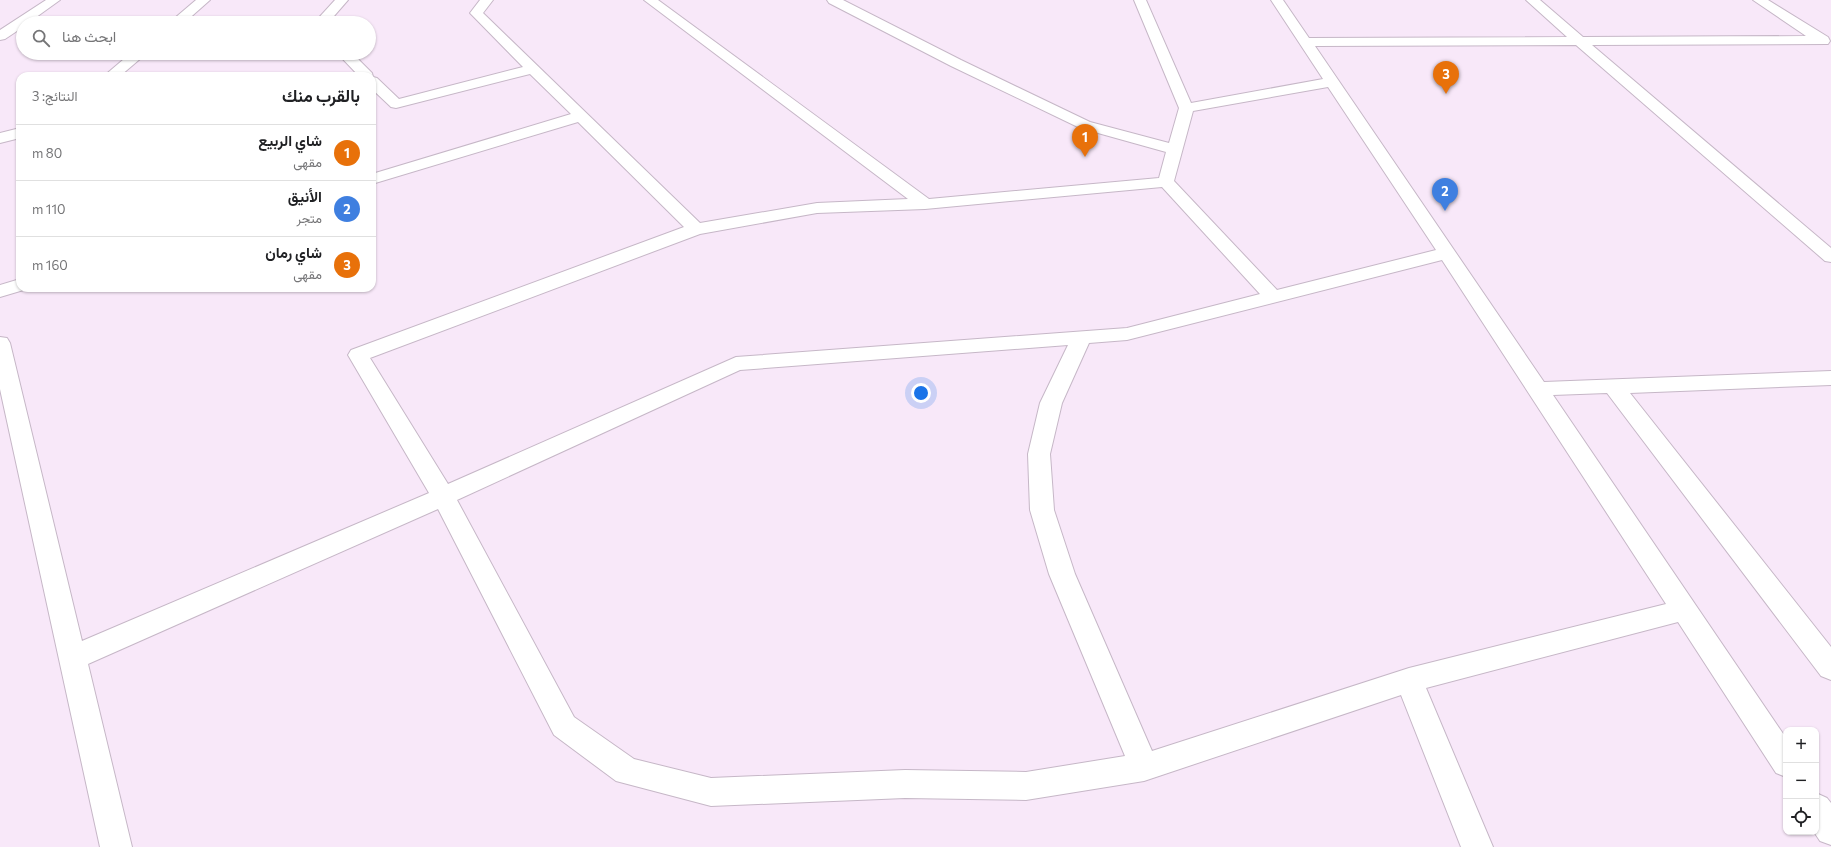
<!DOCTYPE html>
<html lang="ar">
<head>
<meta charset="utf-8">
<style>
	body { margin:0; font-family:Commissioner,Vazirmatn,sans-serif; background:#f6f6f6; color:#202124; direction:rtl }
	.controls { position:absolute; right:12px; bottom:12px; display:grid; overflow:hidden; border-radius:8px; box-shadow:0 1px 3px #0004 }
	.controls button { width:36px; height:36px; display:grid; place-items:center; padding:0; border:0; border-bottom:1px solid #e0e0e0; background:#fff; color:#202124; font:20px sans-serif }
	.you { position:absolute; left:921px; top:393px; width:14px; height:14px; margin:-10px; border:3px solid #fff; border-radius:50%; background:#1a73e8; box-shadow:0 0 0 6px #1a73e833 }
	.badge { display:grid; place-items:center; width:26px; height:26px; border-radius:50%; background:#23685b; color:#fff; font-size:13px; font-weight:700 }
	.pin { position:absolute; translate:-50% -33px; filter:drop-shadow(0 1px 2px #0008) }
	.pin::after { content:''; position:absolute; top:21px; width:14px; height:12px; background:inherit; clip-path:polygon(0 0,100% 0,50% 100%) }
	.list { margin:0; padding:0; list-style:none }
	h2 { display:flex; justify-content:space-between; align-items:center; height:52px; margin:0; padding:0 16px; font-size:17px }
	h2 small { font-size:13px; font-weight:400; color:#757577 }
	.list li { display:grid; grid-template-columns:26px 1fr auto; gap:12px; align-items:center; box-sizing:border-box; height:56px; padding:0 16px; border-top:1px solid #e0e0e0 }
	.list b { display:block; font-size:15px; white-space:nowrap }
	.list p { margin:0; font-size:13px; white-space:nowrap; color:#757577 }
	.list em { font-size:13px; font-style:normal; color:#757577 }
	.icon { flex:none; width:22px; height:22px; fill:none; stroke:currentColor; stroke-width:2; stroke-linecap:round; stroke-linejoin:round }
	.map { position:relative; flex:none; width:1831px; height:847px; overflow:hidden; direction:ltr }
	.search { position:absolute; background:#fff; box-shadow:0 1px 3px #0004; left:16px; top:16px; width:360px; height:44px; display:flex; align-items:center; gap:10px; box-sizing:border-box; padding:0 14px; border-radius:22px; color:#757577; font-size:15px }
	.panel { position:absolute; background:#fff; box-shadow:0 1px 3px #0004; left:16px; top:72px; width:360px; height:220px; border-radius:12px; direction:rtl }
	.map>svg:first-child { display:block }
	.lines { fill:none; stroke-linecap:round; stroke-linejoin:round }
	.minor-casing { stroke:#c6b7c7; stroke-width:2 }
	.minor { fill:#fff; fill-rule:evenodd }
</style>
</head>
<body>
<div class="map">
<svg width="1831" height="847" viewBox="0 0 1831 847">
	<rect width="100%" height="100%" fill="#f8e8f9"/>
	<g class="lines">
		<defs>
			<path id="minor" d="M46,0H60L28,23H23V27L5,39L0,40V30Z
				M196,0H210L184,23H169Z
				M335,0H348L328,23H314Z
				M480,0H493L483,13L700,223L817,203L908,199L644,0H658L929,199L1159,178L1166,152L1080,128L951,66L829,3L827,0H843L961,60L1090,122L1169,143L1179,108L1134,0H1146L1191,103L1323,79L1271,0H1283L1309,38L1567,37L1526,0H1540L1583,37L1806,36L1753,0H1768L1828,37L1830,41L1828,44L1592,45L1831,248V262L1825,261L1576,45L1315,46L1544,382L1831,371V385L1630,393L1831,647V680L1821,676L1607,393L1553,395L1786,738V777L1776,773L1678,622L1426,688L1493,847H1461L1401,695L1144,781L1026,800L905,798L711,806L616,781L554,735L438,509L88,664L132,847H100L0,389V337L7,338L10,343L82,641L429,493L348,355L351,350L684,227L578,122L372,184V174L571,114L530,74L396,108L391,107L372,89V76H359L337,53H352L372,73L373,77L377,78L399,99L523,67L470,13ZM1328,87L1436,250L1277,290L1174,181L1193,111ZM1162,187L1260,294L1127,328L736,357L448,484L370,358L700,234L817,213L925,209ZM1442,260L1666,604L1409,668L1152,751L1075,574L1054,510L1050,454L1062,403L1089,343L1127,340ZM1068,345L1040,403L1028,454L1030,510L1049,574L1125,756L1026,772L905,770L711,778L634,759L574,717L457,500L740,370Z
				M131,53H147L120,76H104Z
				M20,128V138L0,143V133Z
				M20,279V288L27,289L0,297V285Z
				M1816,793L1827,798L1831,803V845L1820,841L1814,832H1816Z"/>
		</defs>
		<use href="#minor" class="minor-casing"/>
		<use href="#minor" class="minor"/>
	</g>
</svg>
<div class="controls">
<button>+</button>
<button>−</button>
<button><svg class="icon" aria-label="locate" viewBox="0 0 24 24"><circle cx="12" cy="12" r="6"/><path d="M12 2v4M12 18v4M2 12h4M18 12h4"/></svg></button>
</div>
<div class="you"></div>
<div class="pin badge" style="left:1085px;top:157px;background:#e8710a">1</div>
<div class="pin badge" style="left:1445px;top:211px;background:#3f7fe0">2</div>
<div class="pin badge" style="left:1446px;top:94px;background:#e8710a">3</div>
<div class="search"><svg class="icon" aria-label="search" viewBox="0 0 24 24"><circle cx="10" cy="10" r="6"/><path d="M15 15l6 6"/></svg>ابحث هنا</div>
<section class="panel">
<h2>بالقرب منك<small>النتائج: 3</small></h2>
<ul class="list">
<li><span class="badge" style="background:#e8710a">1</span><div><b>شاي الربيع</b><p>مقهى</p></div><em>80 m</em></li>
<li><span class="badge" style="background:#3f7fe0">2</span><div><b>الأنيق</b><p>متجر</p></div><em>110 m</em></li>
<li><span class="badge" style="background:#e8710a">3</span><div><b>شاي رمان</b><p>مقهى</p></div><em>160 m</em></li>
</ul>
</section>
</div>
</body>
</html>
